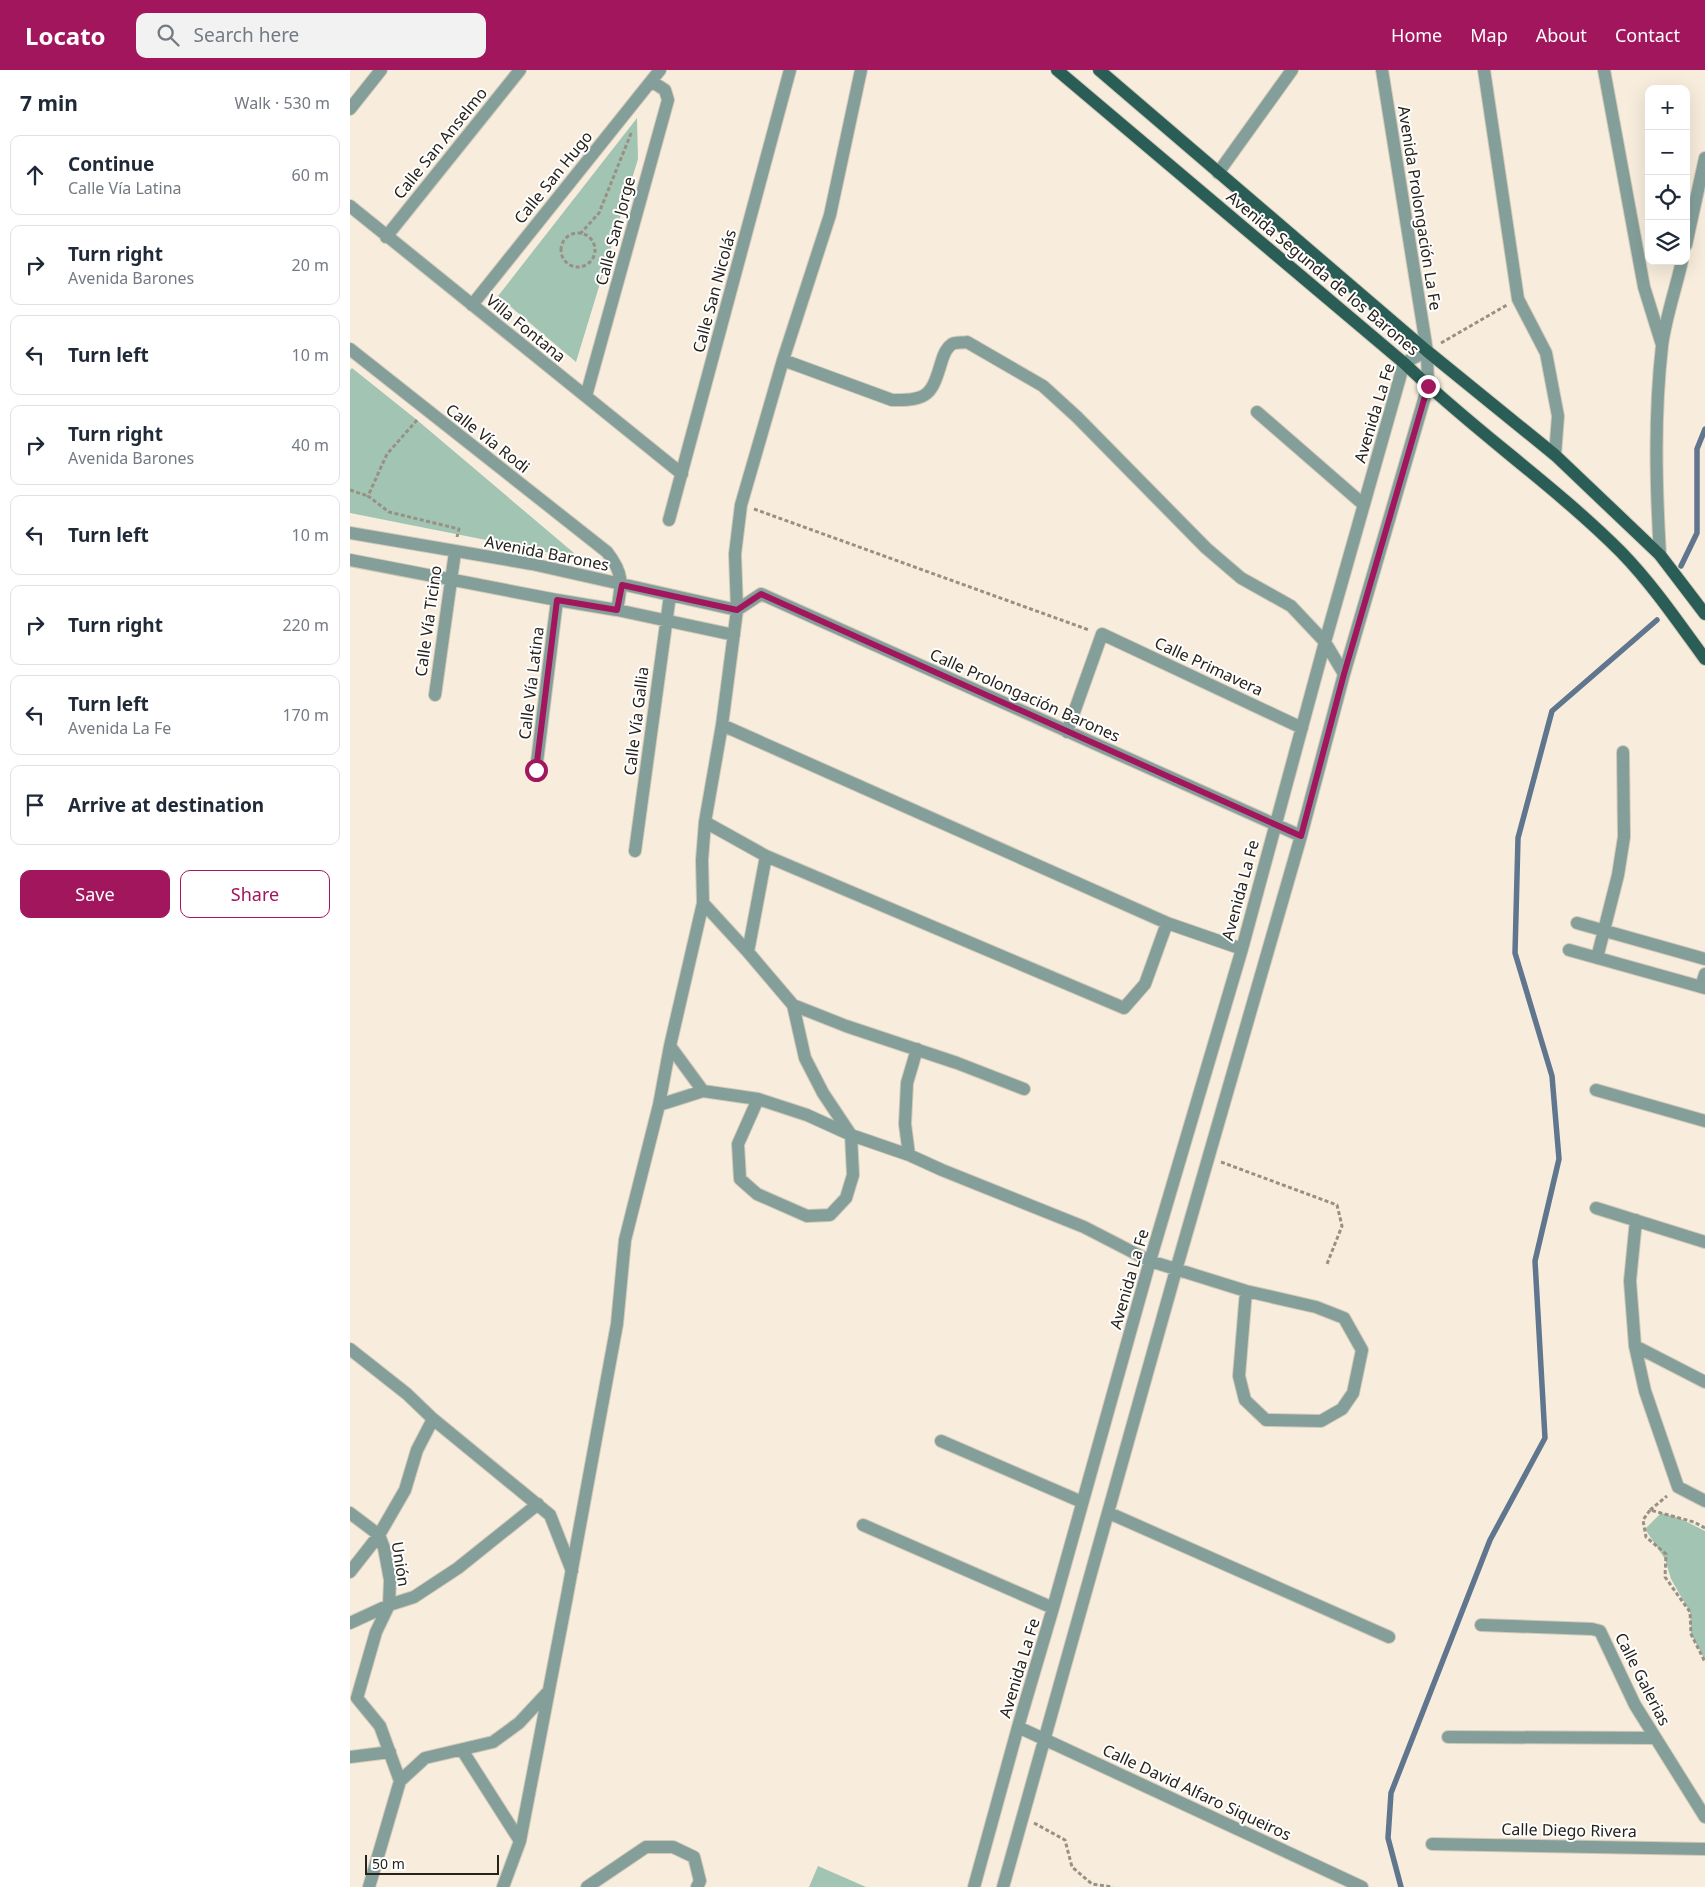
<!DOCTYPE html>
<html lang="en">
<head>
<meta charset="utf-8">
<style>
	body { margin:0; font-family:"Noto Sans",sans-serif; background:#f2f2f3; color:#1f2937 }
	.controls { position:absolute; right:15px; top:15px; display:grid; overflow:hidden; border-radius:10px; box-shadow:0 5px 20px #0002 }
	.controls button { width:45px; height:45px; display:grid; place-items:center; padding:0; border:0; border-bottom:1px solid #e0e1e3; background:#fff; color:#1f2937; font:25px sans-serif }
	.scale { position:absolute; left:15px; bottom:12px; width:134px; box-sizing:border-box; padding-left:5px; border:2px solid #27231c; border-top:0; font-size:14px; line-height:18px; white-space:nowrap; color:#27231c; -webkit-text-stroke:4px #fff; paint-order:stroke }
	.stop { position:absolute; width:15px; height:15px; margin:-11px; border:4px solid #a2165e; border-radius:50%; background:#fff }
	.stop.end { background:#a2165e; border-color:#fff; box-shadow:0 1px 5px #0008 }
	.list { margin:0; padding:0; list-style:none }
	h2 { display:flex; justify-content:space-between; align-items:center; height:65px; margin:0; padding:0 20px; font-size:21px }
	h2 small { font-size:16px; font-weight:400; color:#747a83 }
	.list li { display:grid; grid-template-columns:32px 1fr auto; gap:15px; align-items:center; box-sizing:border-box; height:80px; margin:0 10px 10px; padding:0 10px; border:1px solid #e0e1e3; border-radius:10px }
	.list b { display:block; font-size:19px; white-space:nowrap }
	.list p { margin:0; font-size:16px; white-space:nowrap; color:#747a83 }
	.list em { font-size:16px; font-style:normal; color:#747a83 }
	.actions { display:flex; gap:10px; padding:15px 20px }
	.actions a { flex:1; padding:11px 0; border:1px solid #a2165e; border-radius:10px; text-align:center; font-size:18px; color:#a2165e }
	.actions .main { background:#a2165e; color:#fff }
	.icon { flex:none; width:28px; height:28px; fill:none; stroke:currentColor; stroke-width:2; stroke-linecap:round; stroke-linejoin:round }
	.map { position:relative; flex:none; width:1355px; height:1817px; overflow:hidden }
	header { display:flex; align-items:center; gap:30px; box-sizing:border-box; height:70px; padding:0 25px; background:#a2165e; color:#fff }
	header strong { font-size:24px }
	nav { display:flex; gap:28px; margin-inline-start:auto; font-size:18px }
	.search { width:350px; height:45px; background:#f2f2f3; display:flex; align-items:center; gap:12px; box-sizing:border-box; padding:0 18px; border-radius:10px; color:#747a83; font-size:19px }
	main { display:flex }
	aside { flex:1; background:#fff }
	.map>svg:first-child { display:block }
	.green { fill:#a2c4b3 }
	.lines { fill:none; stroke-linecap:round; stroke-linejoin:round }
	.stream { stroke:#60768e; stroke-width:5.5 }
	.minor-casing { stroke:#d2c9b9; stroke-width:14 }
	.major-casing { stroke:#d2c9b9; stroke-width:14 }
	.path { stroke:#989084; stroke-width:3; stroke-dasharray:4 2.5; stroke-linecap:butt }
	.minor { stroke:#849f9a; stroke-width:12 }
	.major { stroke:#295d56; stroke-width:12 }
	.route { stroke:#a2165e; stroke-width:6 }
	.labels { text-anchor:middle; stroke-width:4; stroke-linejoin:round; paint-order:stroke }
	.street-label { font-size:16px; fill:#27231c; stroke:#fff }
</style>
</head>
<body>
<header>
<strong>Locato</strong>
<div class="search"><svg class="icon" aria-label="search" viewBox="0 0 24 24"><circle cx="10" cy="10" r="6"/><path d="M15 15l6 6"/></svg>Search here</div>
<nav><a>Home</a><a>Map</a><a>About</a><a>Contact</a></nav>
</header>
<main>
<aside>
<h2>7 min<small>Walk · 530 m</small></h2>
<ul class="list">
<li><svg class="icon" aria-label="ahead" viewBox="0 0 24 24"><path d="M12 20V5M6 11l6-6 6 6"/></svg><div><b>Continue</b><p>Calle Vía Latina</p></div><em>60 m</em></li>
<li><svg class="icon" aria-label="right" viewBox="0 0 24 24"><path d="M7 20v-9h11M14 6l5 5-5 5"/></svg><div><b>Turn right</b><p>Avenida Barones</p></div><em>20 m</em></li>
<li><svg class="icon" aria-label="left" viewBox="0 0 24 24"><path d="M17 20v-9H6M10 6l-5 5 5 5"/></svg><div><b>Turn left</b></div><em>10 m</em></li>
<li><svg class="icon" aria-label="right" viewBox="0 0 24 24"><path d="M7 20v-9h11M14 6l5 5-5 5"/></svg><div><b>Turn right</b><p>Avenida Barones</p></div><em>40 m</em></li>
<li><svg class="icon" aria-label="left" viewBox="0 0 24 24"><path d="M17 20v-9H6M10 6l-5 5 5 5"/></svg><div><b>Turn left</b></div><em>10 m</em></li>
<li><svg class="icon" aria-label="right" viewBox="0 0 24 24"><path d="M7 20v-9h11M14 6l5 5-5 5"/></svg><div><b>Turn right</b></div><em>220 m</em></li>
<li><svg class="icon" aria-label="left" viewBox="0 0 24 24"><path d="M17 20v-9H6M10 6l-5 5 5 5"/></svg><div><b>Turn left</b><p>Avenida La Fe</p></div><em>170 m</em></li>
<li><svg class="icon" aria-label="arrive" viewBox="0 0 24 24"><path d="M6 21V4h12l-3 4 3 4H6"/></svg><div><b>Arrive at destination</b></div></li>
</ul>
<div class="actions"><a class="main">Save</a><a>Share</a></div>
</aside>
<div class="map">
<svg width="1355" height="1817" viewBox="0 0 1355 1817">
	<rect width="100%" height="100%" fill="#f8eddc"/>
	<path class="green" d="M287,48L288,89L226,292L148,226Z
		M2,298L67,350L231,489L0,443V300Z
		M1311,1443L1329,1448L1355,1461V1590L1341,1564L1340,1542L1321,1509L1315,1489L1295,1459Z
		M468,1796L516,1817H459Z"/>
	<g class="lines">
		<path class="stream" d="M1331,496L1347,463V379L1355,359
			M1051,1817L1038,1768L1041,1723L1140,1470L1195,1368L1185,1191L1209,1089L1202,1006L1165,883L1168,768L1202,641L1307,550"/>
		<defs>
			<path id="minor" d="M1134,0L1168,229L1196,283L1208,346L1205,385
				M1254,0L1294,217L1312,275
				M0,39L31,0
				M868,103L942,0
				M0,136L332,404
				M36,167L170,0
				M1336,175L1355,88
				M122,235L310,0
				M0,279L257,482C274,504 272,513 267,540
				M433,290L542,330C579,331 582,324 592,290C594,284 596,278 602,274C606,272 613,273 617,272L693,316L727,347L856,478L891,508L941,536L975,572L994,604
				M236,326L318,30L315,20L301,11
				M907,342L1014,435
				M319,450L440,0
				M0,463L182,494L387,540L411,524L951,766
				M1310,485C1306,416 1304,346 1312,276C1315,250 1326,218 1332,191
				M0,490L207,530L267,540L384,565
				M85,625L105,482
				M372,655L817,853L892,879
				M717,662L752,564L952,658
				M186,700L207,530
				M355,752L416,786L774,938L795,914L817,853
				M285,781L320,525
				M353,833L398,882L416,786
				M1227,853L1355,889
				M1219,880L1355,918
				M398,882L443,935L455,988L473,1023L501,1065L503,1105L496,1128L480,1145L457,1146L407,1124L390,1109L388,1074L408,1029
				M1247,888L1268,805L1274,767L1273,682
				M1351,917L1355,904
				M443,935L496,956L607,993L674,1019
				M320,976L353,1021
				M1246,1020L1355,1051
				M309,1035L353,1021L408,1029L457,1045L501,1065L559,1085L592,1100L734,1157L800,1191L896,1221L966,1237L994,1248L1012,1280L1003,1323L992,1339L971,1351L916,1350L895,1330L889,1306L896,1221
				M559,1085L555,1054L557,1013L567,979
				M1246,1138L1355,1172
				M1286,1150L1280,1211L1285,1276L1295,1321L1328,1417L1355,1431
				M1285,1276L1355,1312
				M0,1279L57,1324L83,1349L200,1445L222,1501
				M591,1371L732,1432
				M0,1443L29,1465L34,1478L40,1510L39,1535L26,1562L7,1628L30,1656L50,1711
				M759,1443L1039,1567
				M513,1455L703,1538
				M0,1502L29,1465L55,1420L67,1380L83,1349
				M0,1553L39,1535L64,1527L108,1498L188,1434
				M1131,1555L1242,1559L1250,1561L1285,1635L1355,1747
				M668,1657L1012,1817
				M1098,1667L1305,1668
				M112,1680L170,1771
				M0,1687L40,1682
				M1082,1774L1355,1779
				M19,1817L50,1711L75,1688L143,1672L169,1653L197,1623
				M153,1817L170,1771L217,1526L267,1254L275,1170L309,1035L320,976L353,833L352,790L355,752L372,655L387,540L385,484L391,435L433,290L480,145L511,0
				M237,1817L296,1777H323L344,1787L350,1811L347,1817
				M624,1817L668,1657L703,1538L800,1191L892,879L975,572L1054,293L1077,281
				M653,1817L826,1200L951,766L994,604L1078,316L1077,281L1032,0"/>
			<path id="major" d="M707,0L1054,293C1123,360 1203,414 1271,482C1303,515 1328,552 1355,589
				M749,0L1077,281L1205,385L1310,485L1355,544"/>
		</defs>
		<use href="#minor" class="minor-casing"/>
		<use href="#major" class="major-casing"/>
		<path class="path" d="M211 180a17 17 0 1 1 34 0a17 17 0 1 1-34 0Z
			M230,164L249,143L282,61
			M1091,273L1157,235
			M67,350L37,384L18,426L39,442L109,459L107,467
			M0,420L18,426
			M404,439L739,560
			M871,1092L987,1135L992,1156L977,1194
			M1300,1440L1317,1426
			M1355,1458L1344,1452L1300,1440L1293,1450L1296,1467L1316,1484L1315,1507L1340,1542L1341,1564L1355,1592
			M684,1753L715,1770L722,1797L742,1814L763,1817"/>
		<use href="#minor" class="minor"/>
		<use href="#major" class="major"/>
	</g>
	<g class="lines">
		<path class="route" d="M186,700L207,530L267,540L272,515L387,540L411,524L951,766L994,604L1078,316"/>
	</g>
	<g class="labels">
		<g class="street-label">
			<text transform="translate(90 73) rotate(-51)" y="6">Calle San Anselmo</text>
			<text transform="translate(203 107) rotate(-51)" y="6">Calle San Hugo</text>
			<text transform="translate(1070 138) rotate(81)" y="6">Avenida Prolongación La Fe</text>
			<text transform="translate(265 161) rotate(-75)" y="6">Calle San Jorge</text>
			<text transform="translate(973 203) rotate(40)" y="6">Avenida Segunda de los Barones</text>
			<text transform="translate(364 221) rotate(-75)" y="6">Calle San Nicolás</text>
			<text transform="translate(176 258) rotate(39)" y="6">Villa Fontana</text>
			<text transform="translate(1024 343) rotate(-73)" y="6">Avenida La Fe</text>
			<text transform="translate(138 368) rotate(38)" y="6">Calle Vía Rodi</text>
			<text transform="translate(197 483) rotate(11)" y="6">Avenida Barones</text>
			<text transform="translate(78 551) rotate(-82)" y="6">Calle Vía Ticino</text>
			<text transform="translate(859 596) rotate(25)" y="6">Calle Primavera</text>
			<text transform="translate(181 613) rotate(-83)" y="6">Calle Vía Latina</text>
			<text transform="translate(675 625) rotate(24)" y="6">Calle Prolongación Barones</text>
			<text transform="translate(286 651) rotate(-83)" y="6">Calle Vía Gallia</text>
			<text transform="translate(890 820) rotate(-75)" y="6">Avenida La Fe</text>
			<text transform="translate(779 1209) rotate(-74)" y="6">Avenida La Fe</text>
			<text transform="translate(51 1494) rotate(81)" y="6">Unión</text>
			<text transform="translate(669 1598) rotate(-73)" y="6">Avenida La Fe</text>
			<text transform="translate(1293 1609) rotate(63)" y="6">Calle Galerias</text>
			<text transform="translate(847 1722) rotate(25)" y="6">Calle David Alfaro Siqueiros</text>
			<text transform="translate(1219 1760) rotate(1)" y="6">Calle Diego Rivera</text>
		</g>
	</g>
</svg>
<div class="controls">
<button>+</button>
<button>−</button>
<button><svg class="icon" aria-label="locate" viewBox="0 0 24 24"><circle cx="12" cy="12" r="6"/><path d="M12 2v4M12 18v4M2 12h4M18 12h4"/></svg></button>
<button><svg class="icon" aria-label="layers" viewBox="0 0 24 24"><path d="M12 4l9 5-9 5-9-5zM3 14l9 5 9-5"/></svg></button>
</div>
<div class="scale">50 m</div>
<div class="stop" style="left:186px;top:700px"></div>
<div class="stop end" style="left:1078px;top:316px"></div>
</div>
</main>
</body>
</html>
